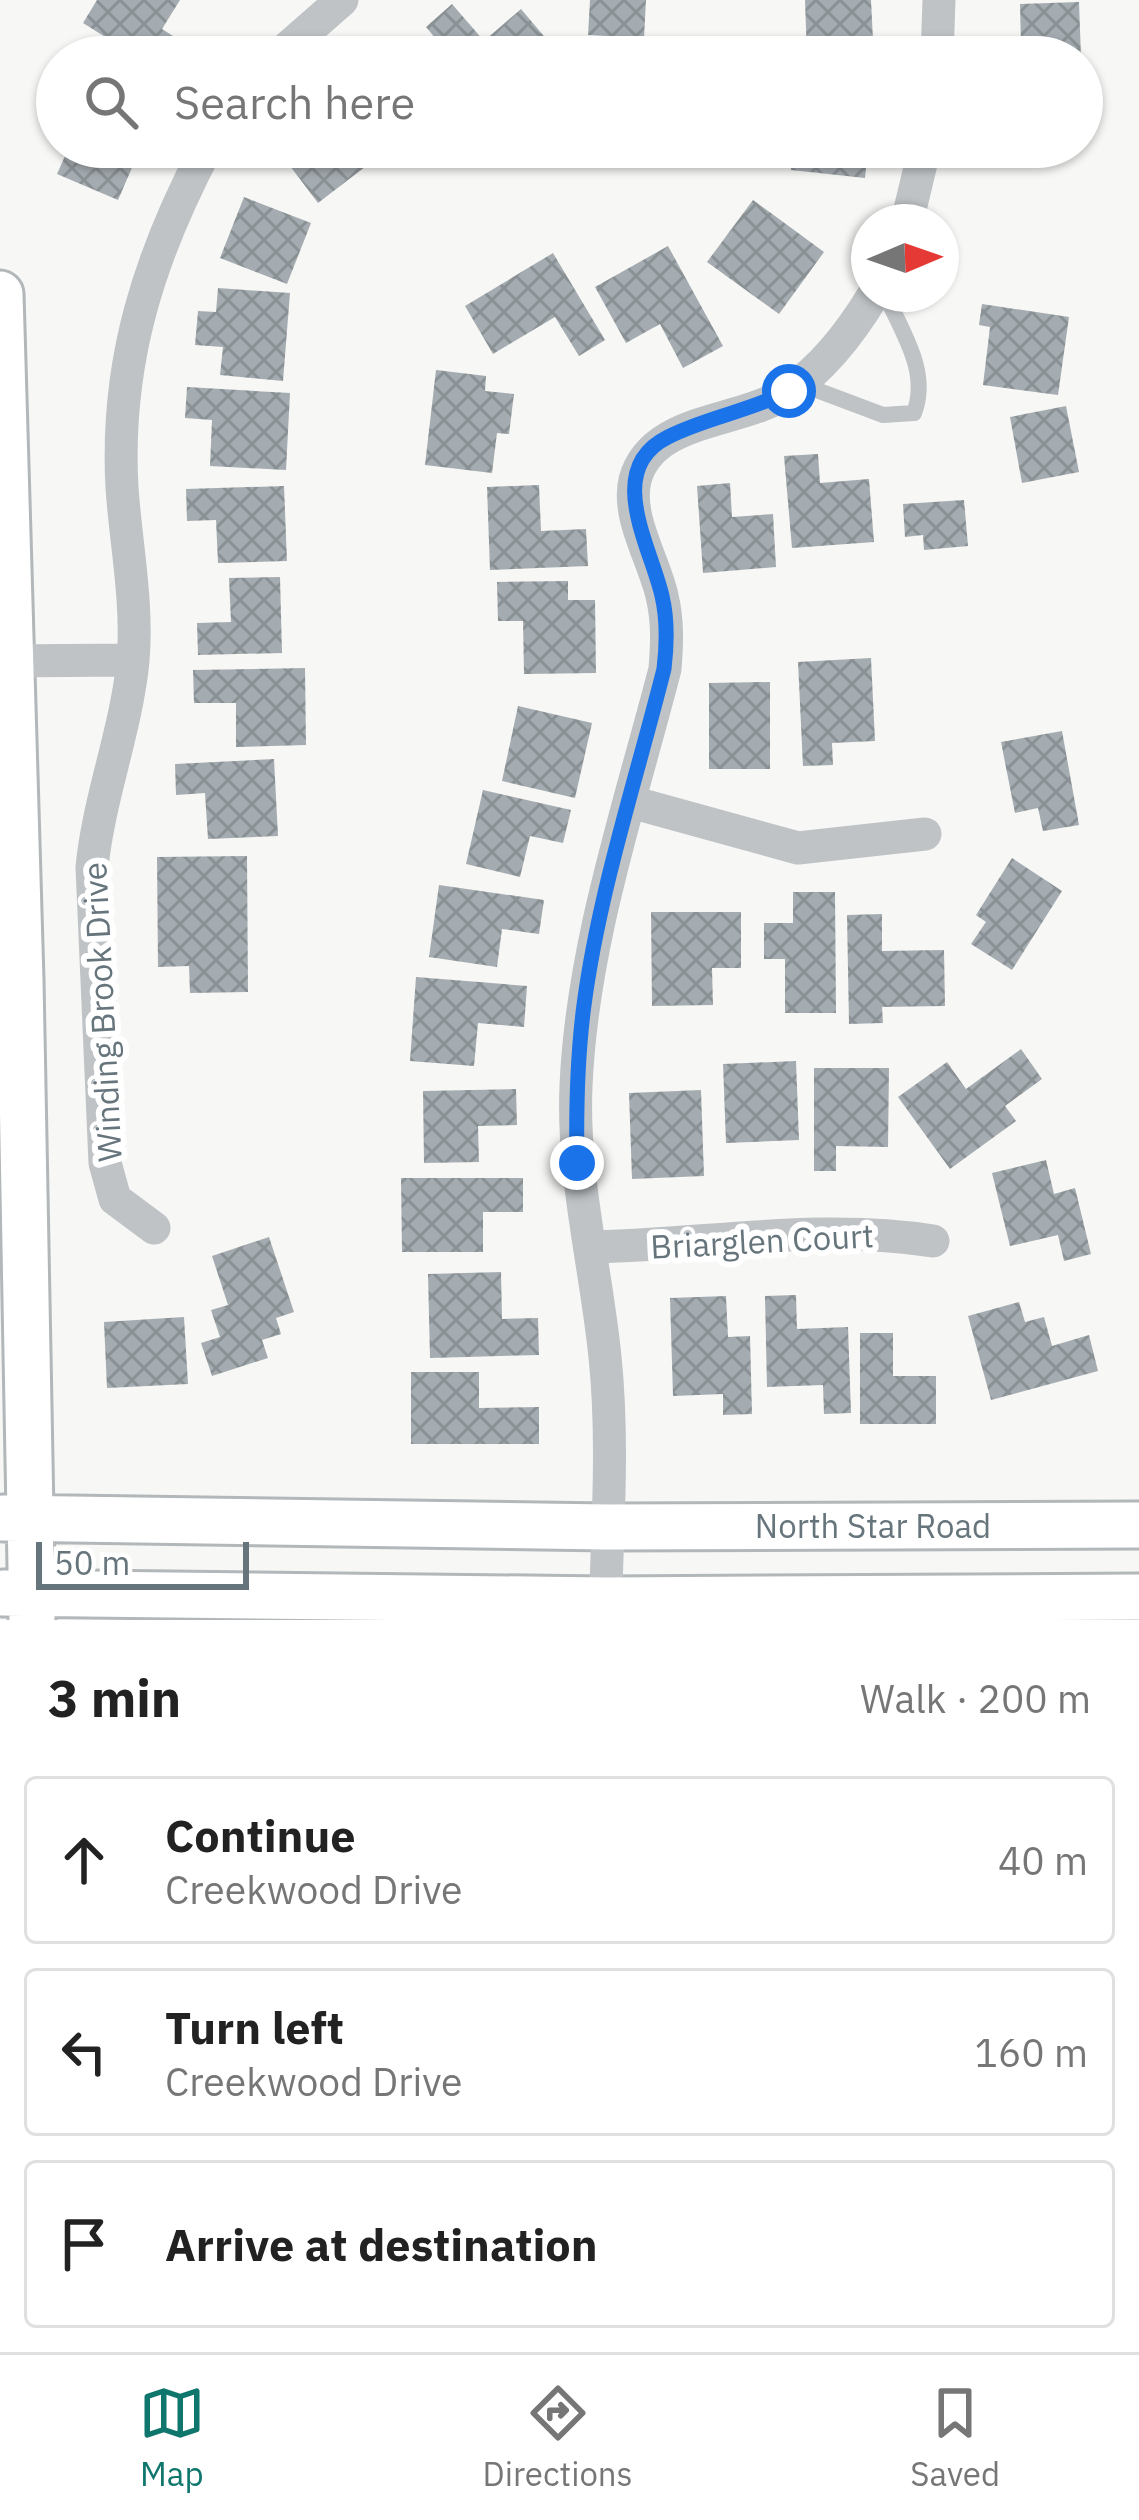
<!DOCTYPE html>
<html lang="en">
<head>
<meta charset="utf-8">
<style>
	body { margin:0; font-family:"IBM Plex Sans",sans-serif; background:#f2f2f2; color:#222 }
	.compass { position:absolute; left:851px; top:204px; width:108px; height:108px; border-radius:50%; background:#fff; box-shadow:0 3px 9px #0004; rotate:88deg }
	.scale { position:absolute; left:36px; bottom:30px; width:213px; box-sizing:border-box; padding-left:12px; border:6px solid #66747c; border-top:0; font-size:33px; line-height:42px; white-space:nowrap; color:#66747c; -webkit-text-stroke:9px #fff; paint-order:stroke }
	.stop { position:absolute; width:36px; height:36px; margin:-27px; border:9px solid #1a73e8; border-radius:50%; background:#fff }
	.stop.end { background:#1a73e8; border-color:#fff; box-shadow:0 3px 12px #0008 }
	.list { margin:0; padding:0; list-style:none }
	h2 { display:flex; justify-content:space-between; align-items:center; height:156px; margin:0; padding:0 48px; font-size:51px }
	h2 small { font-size:39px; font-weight:400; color:#767676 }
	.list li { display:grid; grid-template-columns:78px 1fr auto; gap:36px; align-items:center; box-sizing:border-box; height:168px; margin:0 24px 24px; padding:0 24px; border:3px solid #e0e0e0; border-radius:12px }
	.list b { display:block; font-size:45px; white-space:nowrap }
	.list p { margin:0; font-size:39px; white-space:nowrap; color:#767676 }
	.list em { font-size:39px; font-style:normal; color:#767676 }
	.icon { flex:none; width:66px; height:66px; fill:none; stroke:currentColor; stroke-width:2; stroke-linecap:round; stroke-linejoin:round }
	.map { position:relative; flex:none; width:1139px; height:1620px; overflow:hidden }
	.search { position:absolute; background:#fff; box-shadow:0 3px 9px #0004; left:36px; right:36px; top:36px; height:132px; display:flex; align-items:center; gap:30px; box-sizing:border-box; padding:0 42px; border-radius:66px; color:#767676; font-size:45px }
	.sheet { height:732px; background:#fff }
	nav { display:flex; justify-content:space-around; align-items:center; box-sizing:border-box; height:168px; border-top:3px solid #e0e0e0; background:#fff; font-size:33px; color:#767676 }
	nav a { display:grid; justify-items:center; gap:6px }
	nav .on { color:#0f766e }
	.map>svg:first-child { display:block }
	.building { fill:url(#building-cross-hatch) }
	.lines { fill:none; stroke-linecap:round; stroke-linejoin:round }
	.secondary-casing { stroke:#b2b7ba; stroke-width:51 }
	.lane { stroke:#bfc3c6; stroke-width:16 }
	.street { stroke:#bfc3c6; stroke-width:33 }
	.secondary { stroke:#fff; stroke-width:45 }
	.route { stroke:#1a73e8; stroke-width:15 }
	.labels { text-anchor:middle; stroke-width:12; stroke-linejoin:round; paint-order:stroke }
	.street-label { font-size:33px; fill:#66747c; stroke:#fff }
</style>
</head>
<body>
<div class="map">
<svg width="1139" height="1620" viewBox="0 0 1139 1620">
	<defs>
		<pattern id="building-cross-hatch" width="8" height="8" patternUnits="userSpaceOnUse" patternTransform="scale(3)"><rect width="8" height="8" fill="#a5acb1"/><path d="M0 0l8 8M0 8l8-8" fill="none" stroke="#8a9195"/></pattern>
	</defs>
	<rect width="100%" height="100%" fill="#f7f7f5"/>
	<path class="building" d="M97,0H180L162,29L200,53L197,57H137L83,23Z
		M590,0H646L644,38L588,35Z
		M805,0H871L873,40L839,41L840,57H807Z
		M1079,2L1081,57H1030L1029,45L1021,46L1020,4Z
		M452,4L484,41L521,9L554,48L544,57H451L426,27Z
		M69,147H141L118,200L57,174Z
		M306,147H391L318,203L287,162Z
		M793,147H868L865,178L791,170Z
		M244,197L311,223L287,284L220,258Z
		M753,200L824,252L779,314L707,262Z
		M668,246L723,346L683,368L660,324L626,343L595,287Z
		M553,253L605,340L579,356L555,317L493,354L465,306Z
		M218,288L290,293L283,381L220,375L223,347L195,345L198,311L216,312Z
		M982,304L1069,317L1058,395L983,385L990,327L979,325Z
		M436,370L486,376L485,391L514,394L509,434L497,433L492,473L425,465Z
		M187,387L290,393L286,470L210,466L212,420L185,418Z
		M1066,406L1079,472L1022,483L1010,417Z
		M818,454L820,483L869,479L874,542L792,548L784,456Z
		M730,483L732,517L773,514L776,567L703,573L697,486Z
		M539,485L541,531L586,529L588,566L490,570L487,487Z
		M284,486L287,561L218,563L216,520L187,521L186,489Z
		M964,500L968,546L924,550L923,535L905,537L903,504Z
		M280,577L282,653L198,655L197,623L231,622L229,578Z
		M568,581V600H595L596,673L524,674L523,621H498L497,582Z
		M871,658L875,741L832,743L833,765L803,766L798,662Z
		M305,668L306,745L236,747V703H194L193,670Z
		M770,682V769H709V683Z
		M518,706L592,723L575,798L502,781Z
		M1062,731L1079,825L1043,831L1038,808L1015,813L1001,742Z
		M274,759L278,836L208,839L205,793L176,795L175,764Z
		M483,790L571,810L563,843L530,836L520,877L466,864Z
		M247,856L248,992L190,993L189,966L158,967L157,857Z
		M1012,858L1062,891L1012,970L971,944L986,922L976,915Z
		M439,885L544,900L539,934L502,929L497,967L429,957Z
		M793,892H835L836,1013H785V959H764V923H793Z
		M651,912H741V968H712L713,1005L652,1006Z
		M882,914V951L944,950L945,1006L882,1007L883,1023L849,1024L847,915Z
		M416,977L527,986L524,1027L478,1023L474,1066L410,1061Z
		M1021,1049L1042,1079L1005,1106L1016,1121L950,1169L898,1097L947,1062L966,1089Z
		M796,1061L799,1140L726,1143L723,1064Z
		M814,1068H889L888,1147L836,1146V1171H814Z
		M516,1089L517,1125L478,1126L479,1162L424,1163L423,1091Z
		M701,1090L704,1176L632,1179L629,1093Z
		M1046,1160L1054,1194L1075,1188L1091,1254L1064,1261L1058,1235L1010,1246L992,1173Z
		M401,1178H523V1212H483V1252H402Z
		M269,1237L294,1312L276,1318L281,1334L262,1340L268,1358L212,1376L201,1343L220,1337L211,1310L228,1305L212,1256Z
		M501,1272L502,1319L538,1318L539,1355L430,1358L428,1274Z
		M796,1295L797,1329L848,1327L851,1413L824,1414L823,1385L767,1387L765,1296Z
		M726,1296L728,1337L750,1336L752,1414L723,1415V1394L673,1396L670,1298Z
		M1019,1302L1025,1322L1044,1317L1052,1346L1089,1335L1098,1371L991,1400L968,1316Z
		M184,1317L188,1384L107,1388L104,1322Z
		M860,1333H893V1376H936V1424H860Z
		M411,1372H479V1408L539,1407V1444H411Z"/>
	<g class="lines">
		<defs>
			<path id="secondary" d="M0,294L20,980L32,1620
				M3,1518L607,1527L1139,1525
				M3,1593L606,1600L1139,1597"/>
		</defs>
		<use href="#secondary" class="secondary-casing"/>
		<path class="lane" d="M798,383L883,415L914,413C930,372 902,332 885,294"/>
		<path class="street" d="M277,57L342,0
			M937,57L939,0
			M907,222L925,147
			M0,661L133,660
			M631,802L798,848L925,834
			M154,1228L115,1199L105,1163L92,867C99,797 126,731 133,661C138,603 126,545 122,488C115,362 149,257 207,147
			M591,1247C705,1245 820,1223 933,1241
			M605,1620C607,1533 614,1444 605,1357C596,1267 572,1177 576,1086C582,945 630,805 665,669C667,644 668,621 662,596C654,560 626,517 635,480C652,416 743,424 789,391C823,368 853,329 874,294"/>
		<use href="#secondary" class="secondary"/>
	</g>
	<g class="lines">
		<path class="route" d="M577,1163C576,1110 577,1058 584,1005C599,892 636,780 664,669C667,644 668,621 662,596C651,547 603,469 668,437C705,418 750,411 789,391"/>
	</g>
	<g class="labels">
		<g class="street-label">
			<text transform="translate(102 1012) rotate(-93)" y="12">Winding Brook Drive</text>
			<text transform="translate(762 1241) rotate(-3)" y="12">Briarglen Court</text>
			<text x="873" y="1538">North Star Road</text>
		</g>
	</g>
</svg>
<svg class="compass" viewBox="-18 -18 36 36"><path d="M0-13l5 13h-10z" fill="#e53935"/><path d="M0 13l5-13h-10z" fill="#767676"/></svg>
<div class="scale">50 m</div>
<div class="stop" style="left:789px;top:391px"></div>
<div class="stop end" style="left:577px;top:1163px"></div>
<div class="search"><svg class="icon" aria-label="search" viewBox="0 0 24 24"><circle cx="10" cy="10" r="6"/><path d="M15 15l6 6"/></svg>Search here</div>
</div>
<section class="sheet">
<h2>3 min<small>Walk · 200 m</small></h2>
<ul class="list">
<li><svg class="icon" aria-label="ahead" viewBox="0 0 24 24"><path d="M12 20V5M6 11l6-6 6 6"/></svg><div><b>Continue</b><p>Creekwood Drive</p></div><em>40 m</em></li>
<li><svg class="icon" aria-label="left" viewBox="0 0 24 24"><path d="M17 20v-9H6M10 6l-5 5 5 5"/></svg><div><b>Turn left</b><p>Creekwood Drive</p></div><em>160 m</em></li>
<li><svg class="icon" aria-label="arrive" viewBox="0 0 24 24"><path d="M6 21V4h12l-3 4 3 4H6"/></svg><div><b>Arrive at destination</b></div></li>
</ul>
</section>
<nav>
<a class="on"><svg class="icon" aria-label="map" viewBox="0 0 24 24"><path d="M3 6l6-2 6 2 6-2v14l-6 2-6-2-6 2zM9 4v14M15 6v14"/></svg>Map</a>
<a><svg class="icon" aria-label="directions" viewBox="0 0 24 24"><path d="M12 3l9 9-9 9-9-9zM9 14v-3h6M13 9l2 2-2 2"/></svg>Directions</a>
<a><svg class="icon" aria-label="saved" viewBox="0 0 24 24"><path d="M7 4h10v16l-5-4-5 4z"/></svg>Saved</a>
</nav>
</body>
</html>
